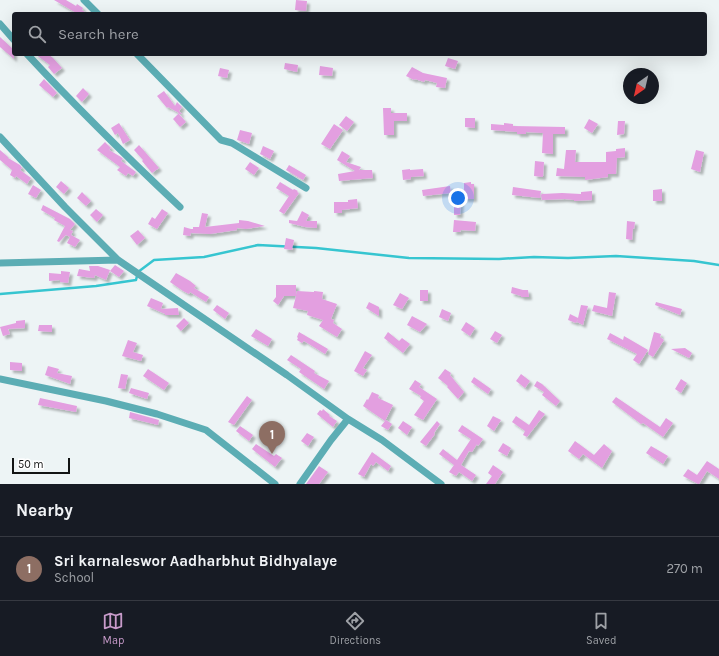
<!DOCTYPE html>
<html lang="en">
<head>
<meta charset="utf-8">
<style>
	body { margin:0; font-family:Karla,sans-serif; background:#20242c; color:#f1f3f6 }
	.compass { position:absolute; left:623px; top:68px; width:36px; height:36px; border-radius:50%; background:#171b24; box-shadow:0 4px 16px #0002; rotate:214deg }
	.scale { position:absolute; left:12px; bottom:10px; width:58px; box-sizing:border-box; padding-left:4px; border:2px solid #121414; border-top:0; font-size:11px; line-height:14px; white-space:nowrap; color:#121414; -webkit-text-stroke:3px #fff; paint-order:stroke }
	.you { position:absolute; left:458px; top:198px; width:14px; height:14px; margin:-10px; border:3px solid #fff; border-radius:50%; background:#1a73e8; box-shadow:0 0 0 6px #1a73e833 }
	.badge { display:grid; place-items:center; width:26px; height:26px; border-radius:50%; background:#c89bca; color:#fff; font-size:13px; font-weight:700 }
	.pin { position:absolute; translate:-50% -33px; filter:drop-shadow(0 1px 2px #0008) }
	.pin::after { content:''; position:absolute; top:21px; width:14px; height:12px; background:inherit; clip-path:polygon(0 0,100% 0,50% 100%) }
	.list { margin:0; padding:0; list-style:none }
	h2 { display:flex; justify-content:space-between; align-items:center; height:52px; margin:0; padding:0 16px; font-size:17px }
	h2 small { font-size:13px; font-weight:400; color:#9ea1a6 }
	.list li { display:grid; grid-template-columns:26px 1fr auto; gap:12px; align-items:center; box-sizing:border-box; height:64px; padding:0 16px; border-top:1px solid #363941 }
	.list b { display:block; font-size:15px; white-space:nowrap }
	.list p { margin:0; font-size:13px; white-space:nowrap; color:#9ea1a6 }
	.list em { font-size:13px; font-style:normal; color:#9ea1a6 }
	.icon { flex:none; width:22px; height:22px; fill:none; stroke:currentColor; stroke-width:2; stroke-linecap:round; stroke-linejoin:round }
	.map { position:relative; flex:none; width:719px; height:484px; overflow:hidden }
	.search { position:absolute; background:#171b24; box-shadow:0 4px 16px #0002; left:12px; right:12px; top:12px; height:44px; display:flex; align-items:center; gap:10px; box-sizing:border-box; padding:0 14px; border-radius:4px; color:#9ea1a6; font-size:15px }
	.sheet { height:116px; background:#171b24 }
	nav { display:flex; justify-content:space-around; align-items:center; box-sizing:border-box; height:56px; border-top:1px solid #363941; background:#171b24; font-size:11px; color:#9ea1a6 }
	nav a { display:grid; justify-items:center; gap:2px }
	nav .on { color:#c89bca }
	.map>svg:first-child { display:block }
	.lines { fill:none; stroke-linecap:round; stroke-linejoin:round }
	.stream { stroke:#36c5d0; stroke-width:2.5 }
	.building { fill:#e39fe0; filter:url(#shadow) }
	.minor { stroke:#5cadb4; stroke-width:7 }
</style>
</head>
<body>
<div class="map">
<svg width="719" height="484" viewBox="0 0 719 484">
	<defs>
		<filter id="shadow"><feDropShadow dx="3" dy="3" stdDeviation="1" flood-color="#0004"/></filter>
	</defs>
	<rect width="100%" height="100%" fill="#edf4f5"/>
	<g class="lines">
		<path class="stream" d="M0,294L96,286L136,280L138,272L154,260L204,257L258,245L316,248L409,258L499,259L534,257L568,258L616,256L694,261L719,265"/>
	</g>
	<path class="building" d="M54,0H66L76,6L77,4L83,8L82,10L87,14H78Z
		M296,0L307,1L306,11L295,10Z
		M0,37L14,50V59L0,47Z
		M35,54H48L53,58L62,68L54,74L48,67L50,65Z
		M448,58L458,61L455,69L445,66Z
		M285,63L298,65L297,72L284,69Z
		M320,66L333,68L332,76L319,75Z
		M412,67L423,73L447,78L445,88L436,87L437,83L425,80L424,82L415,79L414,80L406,76Z
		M220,68L229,70L227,78L218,76Z
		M44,79L57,93L53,97L39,85Z
		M83,88L89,94L82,102L76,96Z
		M164,91L175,106L177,102L182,107L179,111L182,114H179L186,122L180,127L173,119L179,113L168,107L167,108L157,96Z
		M383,108H391V113H407V121H394V135H384Z
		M346,116L354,122L347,131L339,125Z
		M465,118H475V128L465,127Z
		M589,119L598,124L592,133L584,128Z
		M618,121H625L624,134L617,135Z
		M119,123L130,140L123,144L118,133L115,135L111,128Z
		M504,123L513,124V126L565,127V134H553V154L542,153L543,133L526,132V134H517V132L491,130V124L504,125Z
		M334,124L343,130L330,149L321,144Z
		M240,130L252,133L249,144L237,140Z
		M105,142L111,148L109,150L121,157L123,159L121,161L136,172L133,176L128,173L126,176L117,170L120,167L97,150Z
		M139,145L159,168L152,173L142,161L143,160L134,150Z
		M263,146L274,151L270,159L260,154Z
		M625,148V157L617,158L616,174H608V177L585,180V177L556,176L557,168L564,169L566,150H576L575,162H606V152L616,151V149Z
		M0,150L8,157V158L20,165L22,168L20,170L31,178L27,184L16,176L15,178L10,175L12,170L0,160Z
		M696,150L704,152L700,172L691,169Z
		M342,151L350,156L346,162L361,167L359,170H372L373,178L339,181L338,174L355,171L337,160Z
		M535,161L544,162L543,177L534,176Z
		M250,162L259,168L254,175L245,169Z
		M289,165L306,175L303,180L286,170Z
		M410,169V170L423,169L424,176L411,177V179L403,180L402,170Z
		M61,181L69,188L64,194L56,187Z
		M280,182L293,190L294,189L298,191L297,192L299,193L284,214L279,211L289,196L276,188Z
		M471,182V184H474V199H464V183Z
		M33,185L41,190L36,198L28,194Z
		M450,186L451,193L423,196L422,190Z
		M513,187L541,191L540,198L512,195Z
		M662,189V201H653V190Z
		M592,191V200L574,201V200L565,199L542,200L541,195L542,194L562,193L581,194V192Z
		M82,192L91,201L86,206L77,198Z
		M454,198H461L460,215H454Z
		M357,199L358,208L342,210V213H334V202H348V200Z
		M43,205L70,219L75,224L70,230L73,231L70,237L66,235L59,242L57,241L65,226L54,220L55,218L41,210Z
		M96,209L103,215L97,222L90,215Z
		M162,209L168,213L157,229L148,224L152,217L155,219Z
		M302,211L309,215L306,221H317V228L305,227L289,223V220L297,221Z
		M202,213L208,214L205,227L239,223V220L248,221L265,226L246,229L237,228V230L210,234L191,233L190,236L183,235L184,227L191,229H193V227H199Z
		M454,220L476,222L475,231L461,230L460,232H453Z
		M627,221L635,222L634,229L633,228L632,240L626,239Z
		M138,230L145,238L137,245L130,236Z
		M71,235L80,240L75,247L67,243Z
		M286,238L294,240L292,250L284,249Z
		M115,265L124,271L119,277L110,271Z
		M89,266H98L110,270L106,280L95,275L94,278L77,276L79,269L90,271Z
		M61,271L70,272L68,283L60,282V280L49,281V273L61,274Z
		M176,273L190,281L196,286L194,288L209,297L206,302L190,292L189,294L183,291L170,282Z
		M276,285H296V295L297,291L314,292V291L323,292L322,299L337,304L331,319L334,320L333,323L342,329L337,337L319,326L323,320L307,315L308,311L293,308L296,296H284L278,305L273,301L276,297Z
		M512,287L523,290H528L529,297H521V296L511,293Z
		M420,290H428V301H420Z
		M609,292L616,293L612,316L592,311L594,305L607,308Z
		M400,293L409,298L402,309L393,305Z
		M151,298L163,303L161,309L178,308L179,315H165V314L147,306Z
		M369,302L379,307V316L366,308Z
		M656,302L682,309L680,315L655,305Z
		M217,305L229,313L225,319L213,310Z
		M581,305L588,306L583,325L577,322L578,319L576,323L568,320L570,314L578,318Z
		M442,309L451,313L448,321L439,317Z
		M412,316L427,324L420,332L407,325Z
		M184,318L189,323L181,331L176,326Z
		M25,320V328L8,329L10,334L3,336L0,327L16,323V321Z
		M466,322L475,328L470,336L461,330Z
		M39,325H52V332L38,331Z
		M256,329L272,339L268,346L251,336Z
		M495,331L502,335L497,343L490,339Z
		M299,332L328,349L325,354L304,341L302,343L297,340L298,338L297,337Z
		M388,332L399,341L402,338L410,344L403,353L384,338Z
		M654,332L661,334L660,337L664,340L653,357L648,354Z
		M610,333L623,340L624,336L648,350L639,364L633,360L637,354L607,339Z
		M128,340L137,343L133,352L143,355L141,361L122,356Z
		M685,348L692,353L689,358L671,349Z
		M365,351L372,355L363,368L367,370L363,376L354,371Z
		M291,355L315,371L314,373L329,381L324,389L299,372L301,369L287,360Z
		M10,362L22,363V371L10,370Z
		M48,366L59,369L57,373L72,376L70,384L45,375Z
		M148,369L169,383L164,390L143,376Z
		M445,369L451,373L450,375L464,392L458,399L447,387L448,386L438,378Z
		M121,374L128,375L125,389L118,388Z
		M521,374L530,381L525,388L516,381Z
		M474,377L491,389L488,394L471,382Z
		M681,379L687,383L681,393L675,389Z
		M415,380L421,384L419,387L437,399L423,420L414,415L424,401L420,398L421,396L409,389Z
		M537,381L542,384L560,401L556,406L542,395L544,392L534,386Z
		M131,388L149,393L147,399L129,393Z
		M372,392L379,395L378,398L393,405L385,421L386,420L392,424L388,430L381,426L385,421L363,406L367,399L368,400Z
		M247,396L252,400L234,425L228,422Z
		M616,397L660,427L666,418L673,423L663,437L643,423L641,424L612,402Z
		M40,398L77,406L76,412L38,405Z
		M323,409L330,415L329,416L337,421L333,427L317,414L320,410L322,411Z
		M539,410L545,414L527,437L523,435L525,431L512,422L516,416L529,425Z
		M130,412L159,420L158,425L129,418Z
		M493,416L501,420L494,431L487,426Z
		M403,421L412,427L407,435L398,428Z
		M437,421L440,424L434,433L435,434L426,446L420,442Z
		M462,425L483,439L478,446L477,444L472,452L469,451L461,465L476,475L472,481L459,472L456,476L449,472L454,465L439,454L443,449L457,460L471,439L458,431Z
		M240,426L253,435L249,441L236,431Z
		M307,433L314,437L308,446L301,441Z
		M575,441L594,455L604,444L612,451L602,468L583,454L579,459L568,451Z
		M503,443L511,448L507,456L498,451Z
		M256,444L274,456L276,454L282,458L275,467L252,449Z
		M651,446L668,456L663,464L646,453Z
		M372,452L391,466L388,471L376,462L373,466L371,464L364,477L358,474Z
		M707,461L719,469V479L707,471L699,484H698L683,476L688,469L697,475Z
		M493,465L503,472L495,484H486L492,476L488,473Z
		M319,466L328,472L319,484H306Z"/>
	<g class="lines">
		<path class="minor" d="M84,0L98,14
			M0,24L14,40
			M27,54C76,107 127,157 180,207
			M137,54L221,140L232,143L306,188
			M0,137L65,207L118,260L287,375L348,419L382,440L441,484
			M0,263L118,260
			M0,379L106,401L157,414L206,430L275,484
			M300,484L331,440L348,419"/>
	</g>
</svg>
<svg class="compass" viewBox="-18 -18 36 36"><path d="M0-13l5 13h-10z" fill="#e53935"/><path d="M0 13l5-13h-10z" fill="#9ea1a6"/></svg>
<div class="scale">50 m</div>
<div class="you"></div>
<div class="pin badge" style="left:272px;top:454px;background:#8d6e63">1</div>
<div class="search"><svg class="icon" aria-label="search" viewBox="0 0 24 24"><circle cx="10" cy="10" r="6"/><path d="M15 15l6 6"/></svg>Search here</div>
</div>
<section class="sheet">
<h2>Nearby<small></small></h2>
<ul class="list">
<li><span class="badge" style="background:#8d6e63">1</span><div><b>Sri karnaleswor Aadharbhut Bidhyalaye</b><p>School</p></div><em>270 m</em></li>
</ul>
</section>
<nav>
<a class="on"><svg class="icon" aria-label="map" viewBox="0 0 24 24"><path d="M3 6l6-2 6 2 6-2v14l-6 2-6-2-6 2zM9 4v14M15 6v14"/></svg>Map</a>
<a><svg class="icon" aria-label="directions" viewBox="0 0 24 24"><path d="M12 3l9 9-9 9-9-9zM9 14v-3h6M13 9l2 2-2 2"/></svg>Directions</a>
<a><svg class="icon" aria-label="saved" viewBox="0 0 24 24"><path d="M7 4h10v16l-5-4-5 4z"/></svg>Saved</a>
</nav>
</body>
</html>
